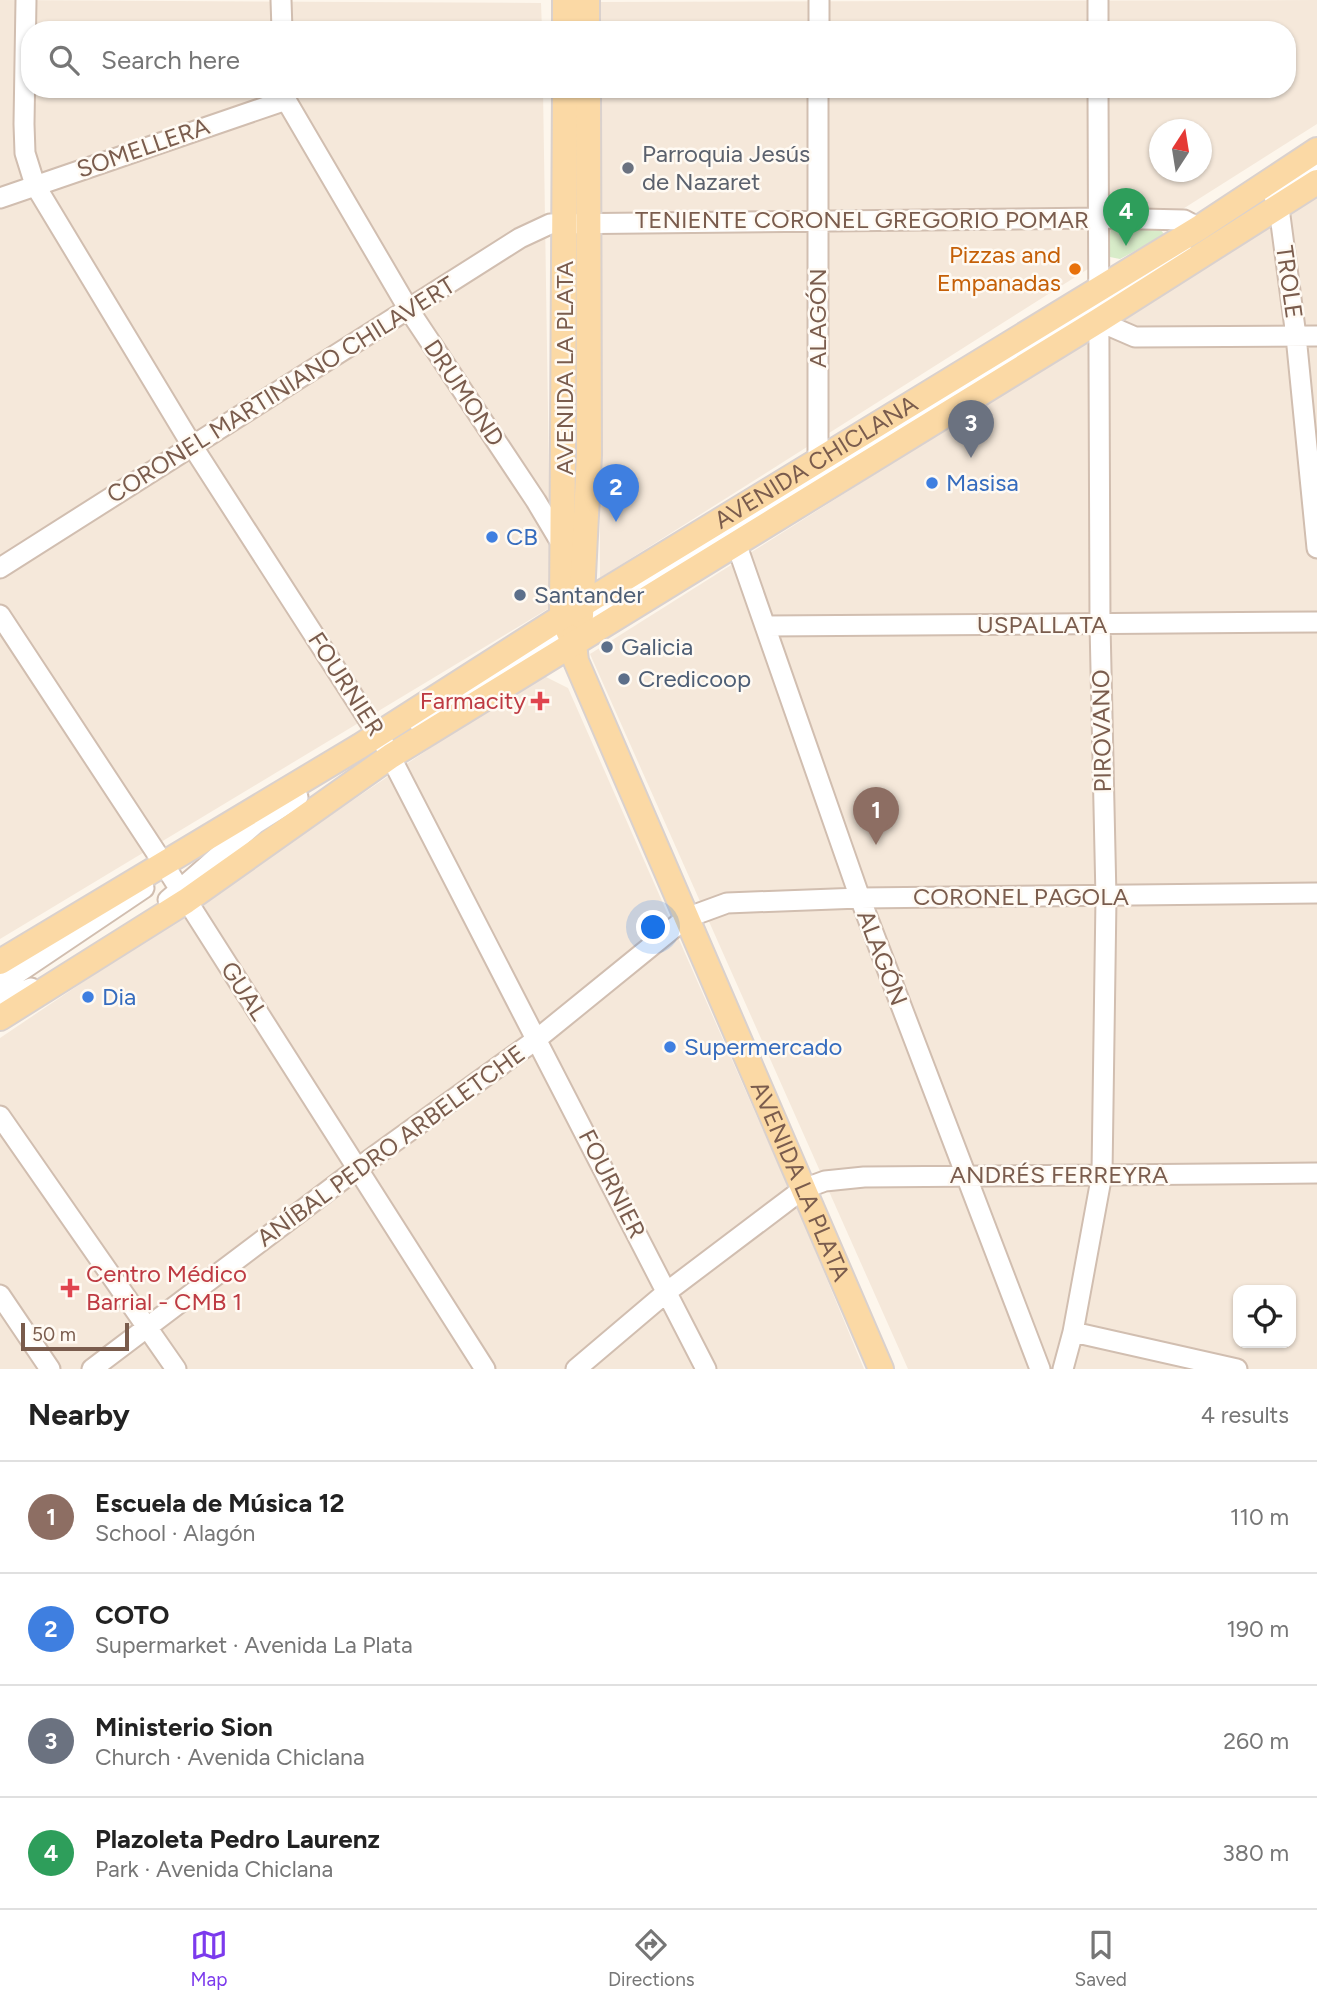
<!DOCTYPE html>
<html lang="en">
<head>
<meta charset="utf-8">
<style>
	body { margin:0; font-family:Figtree,sans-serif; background:#f2f2f2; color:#222 }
	.controls { position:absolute; right:21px; bottom:21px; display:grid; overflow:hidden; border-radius:14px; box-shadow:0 2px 5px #0004 }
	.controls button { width:63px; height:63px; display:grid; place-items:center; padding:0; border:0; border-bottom:2px solid #e0e0e0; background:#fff; color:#222; font:35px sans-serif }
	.compass { position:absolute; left:1149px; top:119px; width:63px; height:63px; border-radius:50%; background:#fff; box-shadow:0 2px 5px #0004; rotate:12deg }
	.scale { position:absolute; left:21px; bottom:18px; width:108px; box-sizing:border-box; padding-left:7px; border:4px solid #7a5c4d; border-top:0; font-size:19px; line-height:24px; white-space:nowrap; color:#7a5c4d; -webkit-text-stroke:5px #fffaf3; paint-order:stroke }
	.you { position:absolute; left:654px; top:928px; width:24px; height:24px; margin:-18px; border:5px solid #fff; border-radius:50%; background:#1a73e8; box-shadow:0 0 0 10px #1a73e833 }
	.badge { display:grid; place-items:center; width:46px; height:46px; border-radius:50%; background:#7c3aed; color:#fff; font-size:23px; font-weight:700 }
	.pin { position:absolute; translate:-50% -58px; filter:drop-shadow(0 2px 4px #0008) }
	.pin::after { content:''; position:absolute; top:37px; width:24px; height:21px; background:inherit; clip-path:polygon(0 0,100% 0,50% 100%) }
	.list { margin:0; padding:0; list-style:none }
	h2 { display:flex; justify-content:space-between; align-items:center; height:91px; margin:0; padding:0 28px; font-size:30px }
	h2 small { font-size:23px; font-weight:400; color:#767676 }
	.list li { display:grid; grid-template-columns:46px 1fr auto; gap:21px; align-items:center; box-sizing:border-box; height:112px; padding:0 28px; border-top:2px solid #e0e0e0 }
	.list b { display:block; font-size:26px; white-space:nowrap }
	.list p { margin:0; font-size:23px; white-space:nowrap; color:#767676 }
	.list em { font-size:23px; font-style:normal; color:#767676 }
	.icon { flex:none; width:38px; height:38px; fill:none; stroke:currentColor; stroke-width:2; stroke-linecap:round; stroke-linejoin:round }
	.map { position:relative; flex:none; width:1317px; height:1369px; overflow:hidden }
	.search { position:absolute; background:#fff; box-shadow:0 2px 5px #0004; left:21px; right:21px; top:21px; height:77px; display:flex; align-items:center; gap:18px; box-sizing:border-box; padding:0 24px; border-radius:28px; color:#767676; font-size:26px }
	.sheet { height:539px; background:#fff }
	nav { display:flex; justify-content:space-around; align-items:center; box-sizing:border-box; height:98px; border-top:2px solid #e0e0e0; background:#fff; font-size:19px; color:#767676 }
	nav a { display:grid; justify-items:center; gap:4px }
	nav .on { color:#7c3aed }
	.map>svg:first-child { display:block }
	.residential { fill:#f5e8da; fill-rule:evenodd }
	.green { fill:#d8ecc9 }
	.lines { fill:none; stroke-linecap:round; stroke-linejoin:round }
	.minor-casing { stroke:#d1beb0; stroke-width:23 }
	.major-casing { stroke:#dad1cd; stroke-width:28 }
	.minor { stroke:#fff; stroke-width:19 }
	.major { stroke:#fbd9a5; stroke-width:24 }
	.worship-dot { fill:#6b7280; stroke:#fffaf3; stroke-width:2.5 }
	.food-dot { fill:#e8710a; stroke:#fffaf3; stroke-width:2.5 }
	.shop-dot { fill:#3f7fe0; stroke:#fffaf3; stroke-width:2.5 }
	.service-dot { fill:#5c6f8a; stroke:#fffaf3; stroke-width:2.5 }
	.health-dot { fill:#e0444e; stroke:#fffaf3; stroke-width:2.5 }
	.labels { text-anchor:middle; stroke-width:5; stroke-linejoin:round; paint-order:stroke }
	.street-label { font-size:24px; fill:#7a5c4d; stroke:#fffaf3 }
	.worship-label { font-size:24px; fill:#5b616d; stroke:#fffaf3; text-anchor:start }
	.food-label { font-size:24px; fill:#c56008; stroke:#fffaf3; text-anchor:end }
	.shop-label { font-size:24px; fill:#366cbe; stroke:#fffaf3; text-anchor:start }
	.service-label { font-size:24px; fill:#4e5e75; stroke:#fffaf3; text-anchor:start }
	.health-label { font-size:24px; fill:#be3a42; stroke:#fffaf3; text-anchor:end }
</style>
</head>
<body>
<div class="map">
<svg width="1317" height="1369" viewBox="0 0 1317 1369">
	<rect width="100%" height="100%" fill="#fdf6ec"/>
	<path class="residential" d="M0,0L541,3L542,30H30V89H543L551,607L0,939Z
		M1317,0V124L600,578L599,89H1287V30H599V2ZM1160,130H1202V172H1160Z
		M1317,195V1369H908L590,654ZM1238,1290H1291V1343H1238Z
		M540,674L568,688L800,1214L864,1369H0V1038Z"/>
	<path class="green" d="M1159,228L1164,234L1161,237L1120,259L1110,257L1106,251L1111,230Z"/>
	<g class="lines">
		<defs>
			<path id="minor" d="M26,0L24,124L25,153L35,185L193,447L384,744L706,1369
				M281,0L282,30
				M1098,0V30
				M819,30V0
				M285,89L286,100L409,310L536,501L564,548
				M1269,184L1279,208L1296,336L1317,548
				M1286,189L1317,167
				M0,198L286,100
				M1098,321L1135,337L1317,336
				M818,463V89
				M736,543L860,898L1040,1369
				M0,568L520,238L550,224L1100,218L1184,220L1199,228
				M0,615L163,863L485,1369
				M767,626L1317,622
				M419,723L1183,253
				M168,900L255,824L298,797
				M0,985L144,888
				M0,1001L31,988
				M0,1116L176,1369
				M0,1295L50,1369
				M1073,1332L1237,1369
				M92,1369L358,1168L537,1039L686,918L727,903L860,898L1317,893
				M576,1369L668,1291L803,1189L825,1181L864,1177L1317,1173
				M1063,1369L1073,1332L1102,1174L1106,898L1100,624L1098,89"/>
			<g id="major">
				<path d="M565,0V30"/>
				<path d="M587,0V30"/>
				<path id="s1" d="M565,89L562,617L574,644L576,661L881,1369"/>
				<path d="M581,616L589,455L588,89"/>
				<path id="s2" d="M0,962L360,746L562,617L1199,228L1317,150"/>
				<path d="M0,1018L186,901L391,756L1098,321L1317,182"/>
			</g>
		</defs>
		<use href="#minor" class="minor-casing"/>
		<use href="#major" class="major-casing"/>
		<use href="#minor" class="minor"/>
		<use href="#major" class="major"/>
	</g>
	<circle class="worship-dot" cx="628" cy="168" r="7"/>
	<circle class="food-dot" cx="1075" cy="269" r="7"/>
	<g class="shop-dot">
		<circle cx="932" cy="483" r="7"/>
		<circle cx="492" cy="537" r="7"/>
		<circle cx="88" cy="997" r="7"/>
		<circle cx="670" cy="1047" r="7"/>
	</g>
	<g class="service-dot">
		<circle cx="520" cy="595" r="7"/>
		<circle cx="607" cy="647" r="7"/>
		<circle cx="624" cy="679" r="7"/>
	</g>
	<g class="health-dot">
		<path d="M536.5 690.5h7v7h7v7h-7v7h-7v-7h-7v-7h7z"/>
		<path d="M66.5 1277.5h7v7h7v7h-7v7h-7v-7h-7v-7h7z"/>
	</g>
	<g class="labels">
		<g class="street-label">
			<text transform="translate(143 148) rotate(-19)" y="8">SOMELLERA</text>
			<text x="862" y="228">TENIENTE CORONEL GREGORIO POMAR</text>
			<text transform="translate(1289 282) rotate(82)" y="8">TROLE</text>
			<text transform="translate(818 318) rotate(-90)" y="8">ALAGÓN</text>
			<text transform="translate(565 368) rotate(-90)" y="8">AVENIDA LA PLATA</text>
			<text transform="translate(281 390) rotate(-32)" y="8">CORONEL MARTINIANO CHILAVERT</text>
			<text transform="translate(464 393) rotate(56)" y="8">DRUMOND</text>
			<text dy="8" stroke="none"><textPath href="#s2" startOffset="957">AVENIDA CHICLANA</textPath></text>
			<text x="1042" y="633">USPALLATA</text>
			<text transform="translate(346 684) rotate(57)" y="8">FOURNIER</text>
			<text transform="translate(1102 731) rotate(-91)" y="8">PIROVANO</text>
			<text x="1021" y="905">CORONEL PAGOLA</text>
			<text transform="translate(882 958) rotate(69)" y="8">ALAGÓN</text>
			<text transform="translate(244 991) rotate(57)" y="8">GUAL</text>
			<text transform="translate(391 1146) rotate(-36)" y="8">ANÍBAL PEDRO ARBELETCHE</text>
			<text x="1059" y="1183">ANDRÉS FERREYRA</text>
			<text dy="8" stroke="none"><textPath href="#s1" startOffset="1141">AVENIDA LA PLATA</textPath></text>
			<text transform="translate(612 1184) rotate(63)" y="8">FOURNIER</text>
		</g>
		<g class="worship-label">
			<text x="642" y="162">Parroquia Jesús<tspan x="642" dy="28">de Nazaret</tspan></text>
		</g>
		<g class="food-label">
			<text x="1061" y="263">Pizzas and<tspan x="1061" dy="28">Empanadas</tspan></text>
		</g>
		<g class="shop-label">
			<text x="946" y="491">Masisa</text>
			<text x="506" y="545">CB</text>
			<text x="102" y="1005">Dia</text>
			<text x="684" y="1055">Supermercado</text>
		</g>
		<g class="service-label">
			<text x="534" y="603">Santander</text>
			<text x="621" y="655">Galicia</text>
			<text x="638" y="687">Credicoop</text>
		</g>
		<g class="health-label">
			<text x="526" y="709">Farmacity</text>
			<text x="86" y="1282" text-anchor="start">Centro Médico<tspan x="86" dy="28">Barrial - CMB 1</tspan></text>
		</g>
	</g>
</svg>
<div class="controls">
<button><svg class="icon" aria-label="locate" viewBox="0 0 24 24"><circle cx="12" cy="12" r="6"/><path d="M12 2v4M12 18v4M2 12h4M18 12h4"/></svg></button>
</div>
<svg class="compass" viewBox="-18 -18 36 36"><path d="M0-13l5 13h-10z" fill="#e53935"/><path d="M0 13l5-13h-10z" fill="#767676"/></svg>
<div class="scale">50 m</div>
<div class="you"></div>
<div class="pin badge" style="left:876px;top:845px;background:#8d6e63">1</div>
<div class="pin badge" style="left:616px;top:522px;background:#3f7fe0">2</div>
<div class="pin badge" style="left:971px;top:458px;background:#6b7280">3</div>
<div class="pin badge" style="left:1126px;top:246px;background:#2e9e5b">4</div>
<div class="search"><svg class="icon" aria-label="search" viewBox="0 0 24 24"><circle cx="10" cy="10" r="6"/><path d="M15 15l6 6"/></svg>Search here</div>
</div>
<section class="sheet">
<h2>Nearby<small>4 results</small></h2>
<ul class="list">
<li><span class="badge" style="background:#8d6e63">1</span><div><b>Escuela de Música 12</b><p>School · Alagón</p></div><em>110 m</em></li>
<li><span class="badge" style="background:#3f7fe0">2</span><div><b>COTO</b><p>Supermarket · Avenida La Plata</p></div><em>190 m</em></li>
<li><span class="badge" style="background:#6b7280">3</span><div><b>Ministerio Sion</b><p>Church · Avenida Chiclana</p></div><em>260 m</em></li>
<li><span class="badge" style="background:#2e9e5b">4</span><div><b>Plazoleta Pedro Laurenz</b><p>Park · Avenida Chiclana</p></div><em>380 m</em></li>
</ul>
</section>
<nav>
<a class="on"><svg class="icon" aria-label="map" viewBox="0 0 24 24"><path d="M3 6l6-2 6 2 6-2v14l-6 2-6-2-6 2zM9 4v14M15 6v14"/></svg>Map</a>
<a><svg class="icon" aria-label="directions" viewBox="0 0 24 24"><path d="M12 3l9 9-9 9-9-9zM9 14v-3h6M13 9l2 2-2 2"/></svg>Directions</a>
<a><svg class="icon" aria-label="saved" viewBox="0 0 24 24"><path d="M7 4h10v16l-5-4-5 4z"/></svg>Saved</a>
</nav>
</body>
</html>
